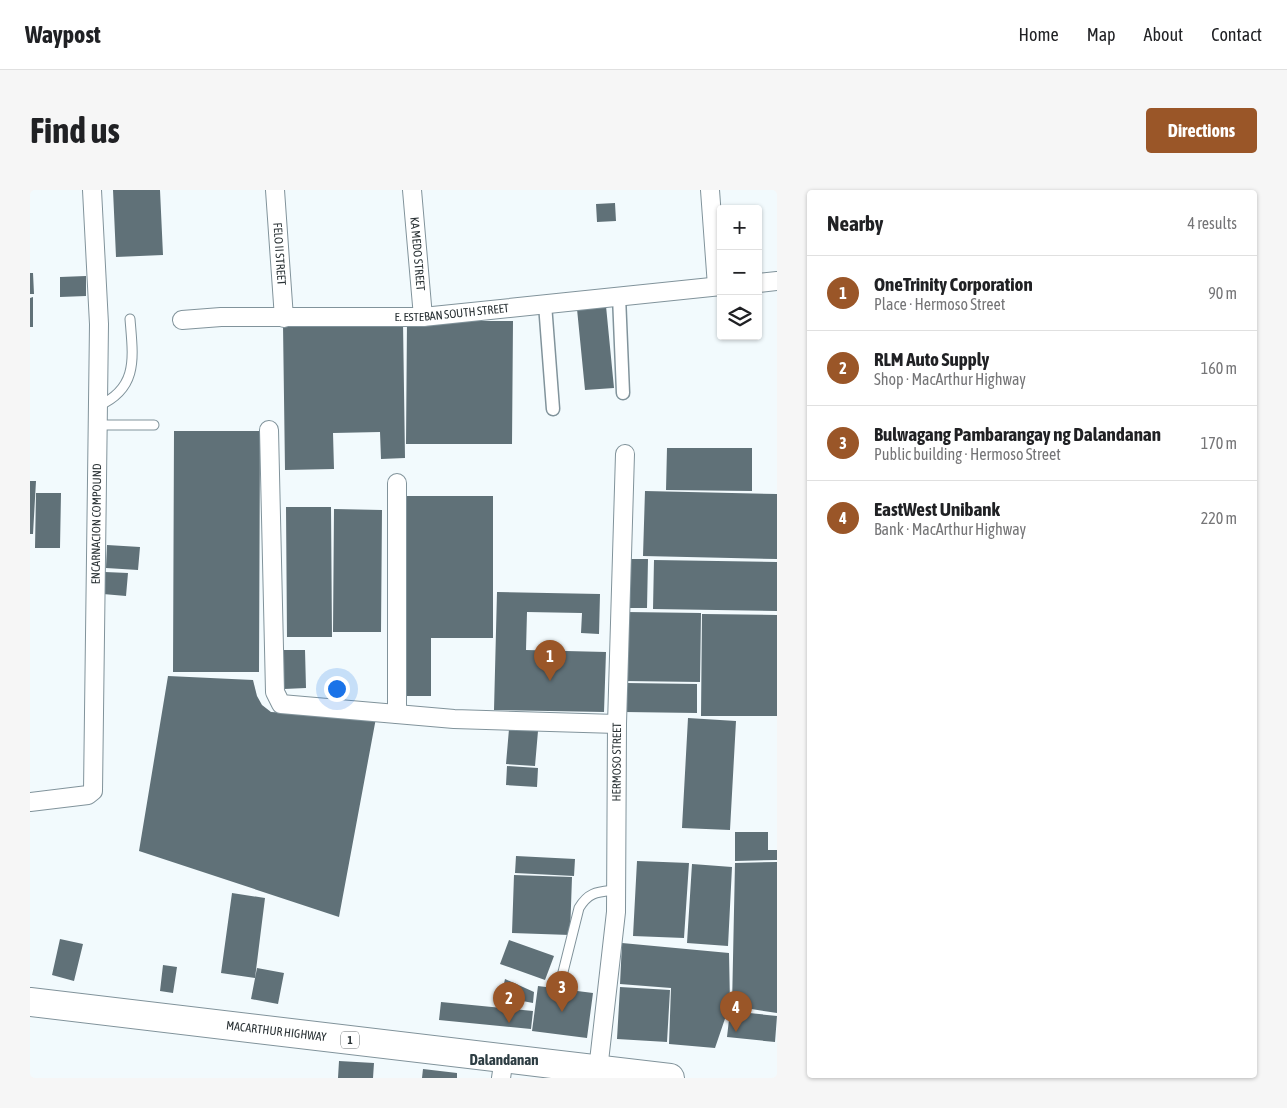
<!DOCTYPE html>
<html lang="en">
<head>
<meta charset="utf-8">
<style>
	body { margin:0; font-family:"Asap Condensed",sans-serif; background:#f6f6f6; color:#202124 }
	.controls { position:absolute; right:15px; top:15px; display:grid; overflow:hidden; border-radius:5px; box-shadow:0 1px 4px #0004 }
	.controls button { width:45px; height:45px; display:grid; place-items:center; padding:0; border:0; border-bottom:1px solid #e0e0e0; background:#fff; color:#202124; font:25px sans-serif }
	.you { position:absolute; left:306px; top:498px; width:18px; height:18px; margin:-12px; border:4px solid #fff; border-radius:50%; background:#1a73e8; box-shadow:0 0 0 8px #1a73e833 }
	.badge { display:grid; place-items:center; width:32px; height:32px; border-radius:50%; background:#9a5628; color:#fff; font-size:16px; font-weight:700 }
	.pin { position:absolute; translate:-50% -41px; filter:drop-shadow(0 1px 2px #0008) }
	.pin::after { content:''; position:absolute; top:26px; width:18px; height:15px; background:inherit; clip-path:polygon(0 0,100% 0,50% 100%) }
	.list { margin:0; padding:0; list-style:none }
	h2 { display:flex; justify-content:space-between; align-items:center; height:65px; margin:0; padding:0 20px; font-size:21px }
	h2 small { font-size:16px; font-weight:400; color:#757577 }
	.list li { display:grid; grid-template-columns:32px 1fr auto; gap:15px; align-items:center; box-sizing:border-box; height:75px; padding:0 20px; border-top:1px solid #e0e0e0 }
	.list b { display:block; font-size:19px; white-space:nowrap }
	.list p { margin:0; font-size:16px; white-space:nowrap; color:#757577 }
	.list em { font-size:16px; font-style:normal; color:#757577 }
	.icon { flex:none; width:28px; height:28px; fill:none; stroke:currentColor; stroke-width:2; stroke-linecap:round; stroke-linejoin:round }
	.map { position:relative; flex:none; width:747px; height:888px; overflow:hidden; border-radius:5px }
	header { display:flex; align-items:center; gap:30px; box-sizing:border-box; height:70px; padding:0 25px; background:#fff; border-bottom:1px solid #e0e0e0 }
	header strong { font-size:24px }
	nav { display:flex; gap:28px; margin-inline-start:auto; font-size:18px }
	.intro { display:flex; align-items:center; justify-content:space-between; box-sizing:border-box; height:120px; padding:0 30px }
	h1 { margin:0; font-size:35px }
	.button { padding:12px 22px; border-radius:5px; background:#9a5628; color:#fff; font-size:18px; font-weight:700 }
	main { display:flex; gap:30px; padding:0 30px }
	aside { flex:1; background:#fff; border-radius:5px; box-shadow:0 1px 4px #0004 }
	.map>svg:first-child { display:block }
	.building { fill:#607178 }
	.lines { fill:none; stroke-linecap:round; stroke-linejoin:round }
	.service-casing { stroke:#81939b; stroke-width:11 }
	.pedestrian-casing { stroke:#81939b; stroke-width:15 }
	.minor-casing { stroke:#81939b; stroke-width:20 }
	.trunk-casing { stroke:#81939b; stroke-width:30 }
	.service { stroke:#fff; stroke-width:9 }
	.pedestrian { stroke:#fff; stroke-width:12 }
	.minor { stroke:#fff; stroke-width:18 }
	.trunk { stroke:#fff; stroke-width:28 }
	.labels { text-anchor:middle; stroke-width:5; stroke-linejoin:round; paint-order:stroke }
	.shield { fill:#fff; stroke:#6a7072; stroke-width:1 }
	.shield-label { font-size:11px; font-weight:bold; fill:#2a3235 }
	.street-label { font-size:12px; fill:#2a3235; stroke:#fff }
	.quarter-label { font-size:15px; font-weight:bold; fill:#2d3d43; stroke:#fff }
</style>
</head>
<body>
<header>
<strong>Waypost</strong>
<nav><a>Home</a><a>Map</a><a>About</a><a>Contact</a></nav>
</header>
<div class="intro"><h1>Find us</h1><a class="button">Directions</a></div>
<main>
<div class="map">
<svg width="747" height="888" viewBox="0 0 747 888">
	<rect width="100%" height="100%" fill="#f2fafd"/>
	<path class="building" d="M83,0H130L133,65L86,67Z
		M585,13L586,31L567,32L566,14Z
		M0,83H3L4,104H0Z
		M56,86V106L30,107V87Z
		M3,107V137H0V108Z
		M576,116L584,198L555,200L547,119Z
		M377,131H483L482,254H376Z
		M373,132L375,268L351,269L350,242L303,243L304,279L255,280L253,135Z
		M144,241H230L229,482H143Z
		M637,258H722V301L636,300Z
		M0,291H6L3,344H0Z
		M615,301L747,304V369L613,366Z
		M6,303H31L30,358H5Z
		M376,306H463V448H401V506H376Z
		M256,317H301L302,447H257Z
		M304,319L352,320L351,442H303Z
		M77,355L110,357L108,380L76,378Z
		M593,369H618L617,418H593Z
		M624,370L747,372V421L623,419Z
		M75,382L98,383L96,406L73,404Z
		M467,402L570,404L569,444L551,443L552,423L497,422L496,460L576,462L574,522L464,520Z
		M596,422L671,423L670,492L595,491Z
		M672,424L747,425V526H671Z
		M254,460H275L276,498L254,499Z
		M138,486L223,490L227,506L232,515L241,522L346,528L309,727L109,661Z
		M596,493L667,494V523L595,522Z
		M658,528L706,531L700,640L652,638Z
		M479,539L508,541L505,576L476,574Z
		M477,576L508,578L507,597L476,595Z
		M705,642H738V660H747V670L705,671Z
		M486,666L545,669L544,686L485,683Z
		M607,671L659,673L654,748L603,746Z
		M747,672V823L702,816L705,673Z
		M662,674L702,677L698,756L657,753Z
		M484,685L542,687L540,745L482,743Z
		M202,703L235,708L225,788L191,783Z
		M30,749L53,754L44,791L22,785Z
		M479,750L524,766L515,790L470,774Z
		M592,753L699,763L700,814L685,858L639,854L641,798L590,794Z
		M133,775L147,777L143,803L130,801Z
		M227,778L254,783L248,814L221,809Z
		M475,789L504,802L503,813L471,807Z
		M508,796L563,803L557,848L502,841Z
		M590,797L640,800L637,852L587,849Z
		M411,812L503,821L501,839L409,830Z
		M700,821L747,826L745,852L697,847Z
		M309,871L344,873L343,888H308Z
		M393,879L427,883V888H392Z"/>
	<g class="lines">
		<defs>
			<path id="service" d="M68,216C109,198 103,167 100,129
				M68,235H124
				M531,790L549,718C559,701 569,702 586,700"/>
			<path id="pedestrian" d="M589,106L593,203
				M515,114L523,219"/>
			<g id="minor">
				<path id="s1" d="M245,0L254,128"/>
				<path id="s2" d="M382,0L393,127"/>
				<path d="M680,0L687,96"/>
				<path d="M728,93L747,91"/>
				<path id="s3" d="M152,130L191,127H393L691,96"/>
				<path d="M239,240L245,502L251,514L424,529L587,534"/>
				<path d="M367,524V293"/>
				<path id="s4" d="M0,612L58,605L63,601L69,134L62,0"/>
				<path id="s5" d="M568,880L586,722L587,534L595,264"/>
				<path d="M471,888L474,868"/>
			</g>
			<g id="trunk">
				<path id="s6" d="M0,812L640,888"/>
			</g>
		</defs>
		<use href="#service" class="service-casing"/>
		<use href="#pedestrian" class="pedestrian-casing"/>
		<use href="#minor" class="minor-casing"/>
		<use href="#trunk" class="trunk-casing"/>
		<use href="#service" class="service"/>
		<use href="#pedestrian" class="pedestrian"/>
		<use href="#minor" class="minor"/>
		<use href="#trunk" class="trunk"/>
	</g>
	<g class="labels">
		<rect class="shield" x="311" y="841.5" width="18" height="17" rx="4"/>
		<g class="shield-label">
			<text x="320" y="854">1</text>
		</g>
		<g class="street-label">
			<text dy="4" stroke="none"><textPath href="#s1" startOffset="64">FELO II STREET</textPath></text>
			<text dy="4" stroke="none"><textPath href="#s2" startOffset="64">KA MEDO STREET</textPath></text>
			<text dy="4" stroke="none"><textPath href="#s3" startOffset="270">E. ESTEBAN SOUTH STREET</textPath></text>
			<text dy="4" stroke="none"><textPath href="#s4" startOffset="332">ENCARNACION COMPOUND</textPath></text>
			<text dy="4" stroke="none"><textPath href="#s5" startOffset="309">HERMOSO STREET</textPath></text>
			<text dy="4" stroke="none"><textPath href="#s6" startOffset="248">MACARTHUR HIGHWAY</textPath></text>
		</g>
		<g class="quarter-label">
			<text x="474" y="875">Dalandanan</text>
		</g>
	</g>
</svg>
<div class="controls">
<button>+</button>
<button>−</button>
<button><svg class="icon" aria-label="layers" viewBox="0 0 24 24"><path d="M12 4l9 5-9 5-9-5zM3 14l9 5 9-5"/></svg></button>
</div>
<div class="you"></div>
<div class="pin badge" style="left:520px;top:491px">1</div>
<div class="pin badge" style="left:479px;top:833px">2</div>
<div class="pin badge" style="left:532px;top:822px">3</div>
<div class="pin badge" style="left:706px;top:842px">4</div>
</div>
<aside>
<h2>Nearby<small>4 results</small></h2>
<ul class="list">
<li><span class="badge">1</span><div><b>OneTrinity Corporation</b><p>Place · Hermoso Street</p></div><em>90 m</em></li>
<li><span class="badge">2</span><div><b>RLM Auto Supply</b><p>Shop · MacArthur Highway</p></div><em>160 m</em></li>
<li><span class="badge">3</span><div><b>Bulwagang Pambarangay ng Dalandanan</b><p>Public building · Hermoso Street</p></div><em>170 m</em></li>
<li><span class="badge">4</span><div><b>EastWest Unibank</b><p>Bank · MacArthur Highway</p></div><em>220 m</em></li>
</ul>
</aside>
</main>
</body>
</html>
